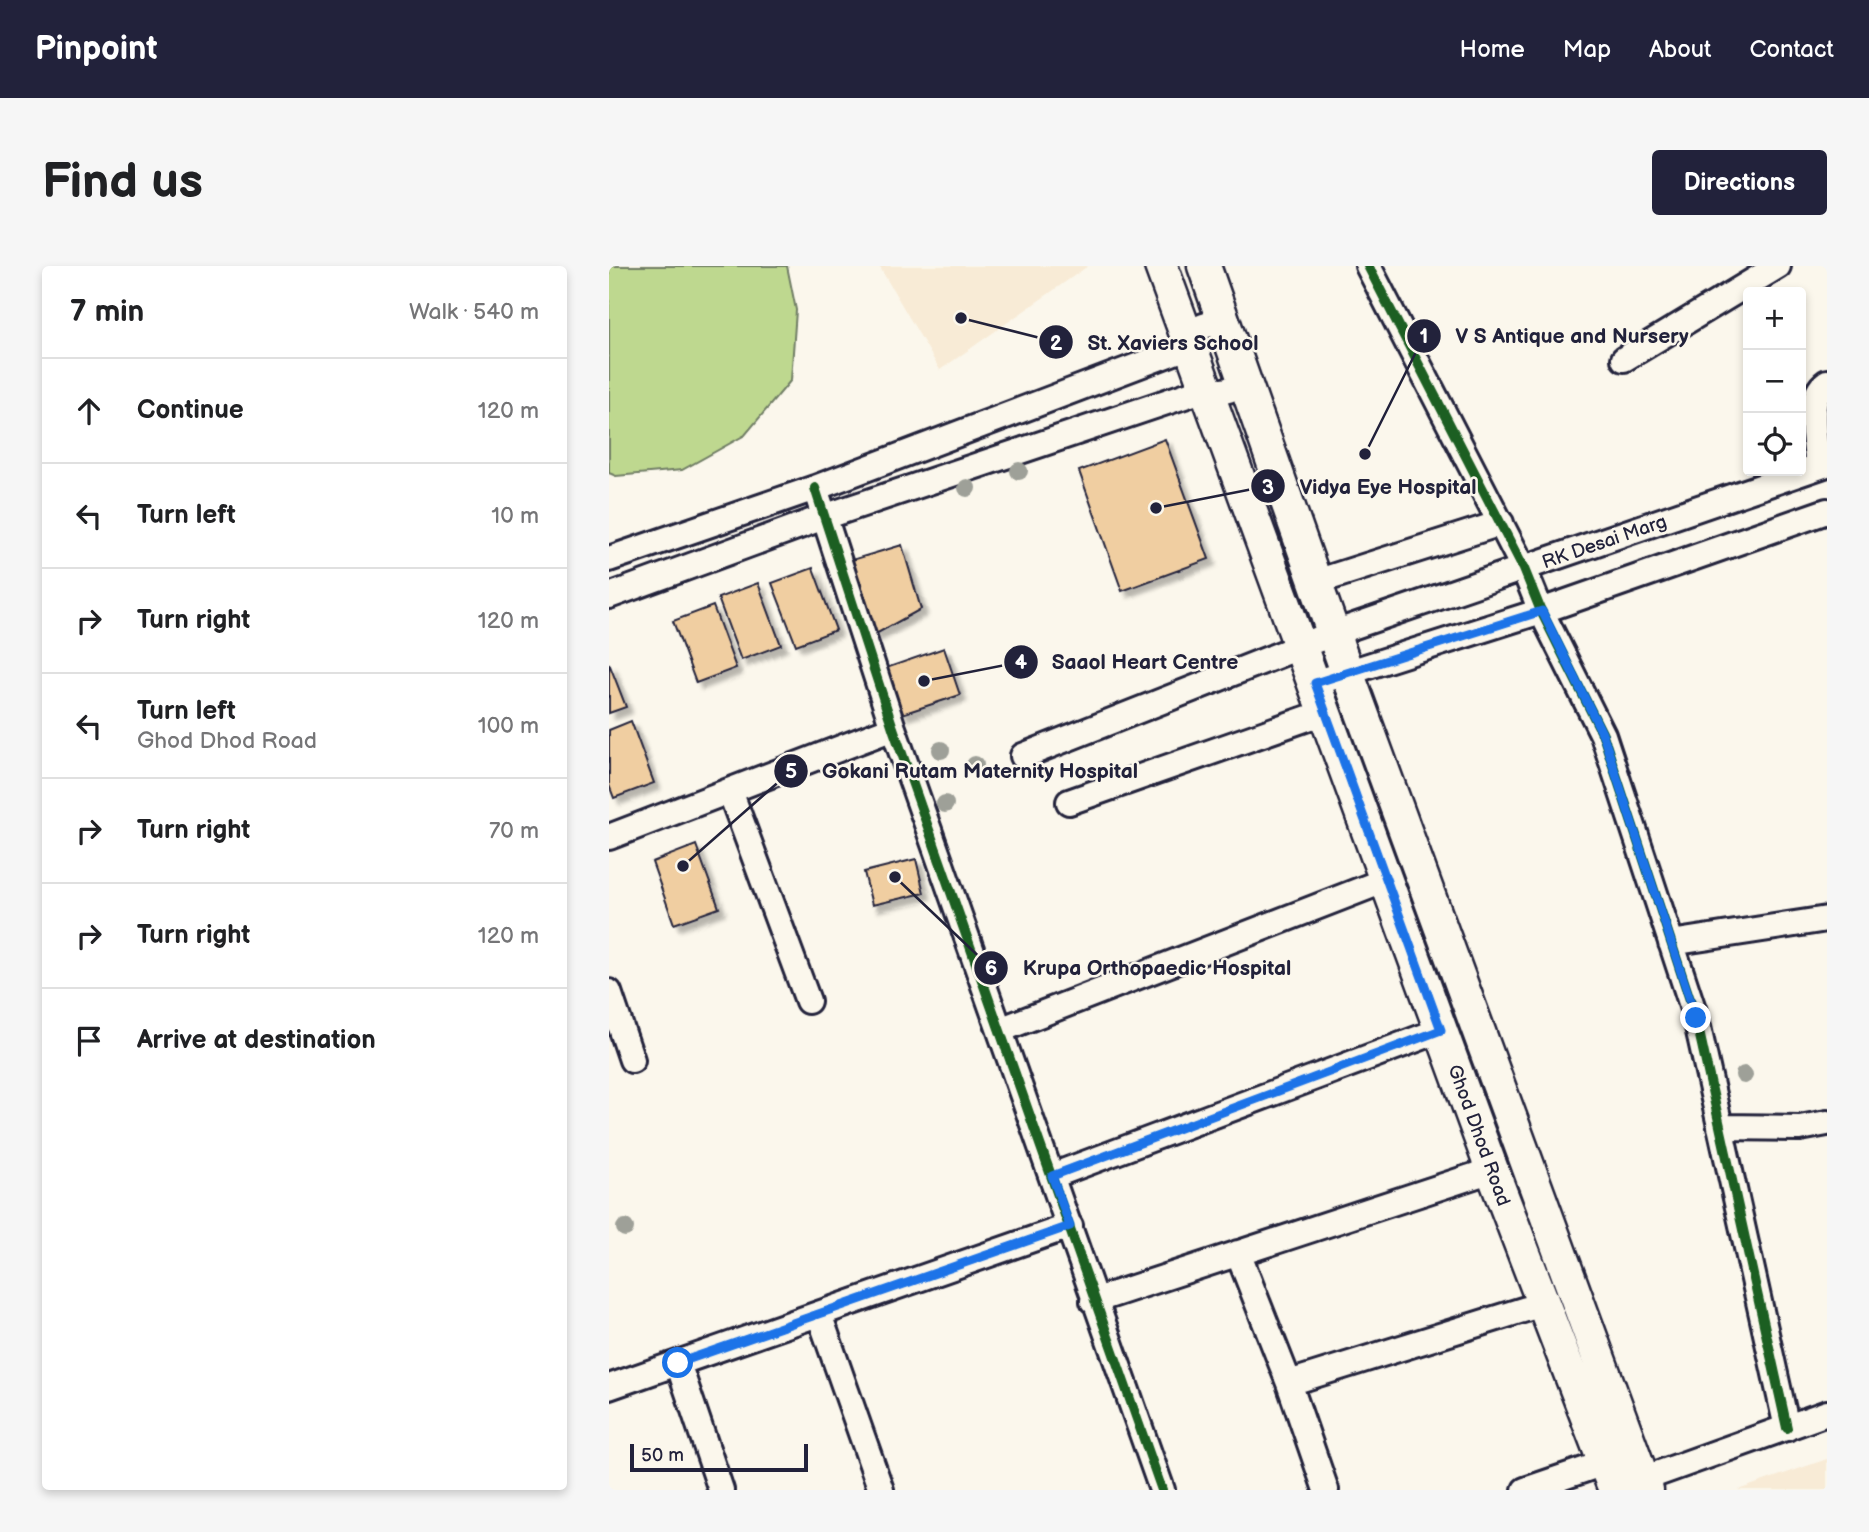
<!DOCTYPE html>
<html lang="en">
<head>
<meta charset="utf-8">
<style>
	body { margin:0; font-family:"Balsamiq Sans",sans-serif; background:#f6f6f6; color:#202124 }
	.controls { position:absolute; right:21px; top:21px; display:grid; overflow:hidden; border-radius:7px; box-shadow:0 4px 10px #0003 }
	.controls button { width:63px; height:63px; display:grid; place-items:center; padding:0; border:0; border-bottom:2px solid #e0e0e0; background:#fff; color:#202124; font:35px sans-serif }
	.scale { position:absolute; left:21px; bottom:18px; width:178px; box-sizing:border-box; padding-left:7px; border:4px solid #22223b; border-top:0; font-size:19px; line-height:24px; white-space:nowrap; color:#22223b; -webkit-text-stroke:5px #fbf7ec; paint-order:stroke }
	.stop { position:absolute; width:21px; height:21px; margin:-16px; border:5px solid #1a73e8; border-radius:50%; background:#fff }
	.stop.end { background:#1a73e8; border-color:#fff; box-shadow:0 2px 7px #0008 }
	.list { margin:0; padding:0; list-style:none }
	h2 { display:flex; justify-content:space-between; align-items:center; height:91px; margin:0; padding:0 28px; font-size:30px }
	h2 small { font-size:23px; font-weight:400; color:#757577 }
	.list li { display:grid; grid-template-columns:46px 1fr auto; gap:21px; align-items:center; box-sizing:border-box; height:105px; padding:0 28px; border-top:2px solid #e0e0e0 }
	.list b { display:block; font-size:26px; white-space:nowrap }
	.list p { margin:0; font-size:23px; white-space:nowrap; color:#757577 }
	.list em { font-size:23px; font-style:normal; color:#757577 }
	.icon { flex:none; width:38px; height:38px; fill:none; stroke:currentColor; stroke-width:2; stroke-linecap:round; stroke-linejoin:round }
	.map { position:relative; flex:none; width:1218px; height:1224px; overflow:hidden; border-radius:7px }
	header { display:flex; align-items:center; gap:42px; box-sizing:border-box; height:98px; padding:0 35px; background:#22223b; color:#fff }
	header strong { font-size:33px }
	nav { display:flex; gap:38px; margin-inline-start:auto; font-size:24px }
	.intro { display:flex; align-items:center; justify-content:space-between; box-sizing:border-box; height:168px; padding:0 42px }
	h1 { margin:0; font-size:49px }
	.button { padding:18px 32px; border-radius:7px; background:#22223b; color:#fff; font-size:24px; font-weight:700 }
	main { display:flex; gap:42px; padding:0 42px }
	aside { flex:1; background:#fff; border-radius:7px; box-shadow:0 4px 10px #0003 }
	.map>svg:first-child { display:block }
	.built { fill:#f8ebd6 }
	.garden { fill:#bed88f; stroke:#707d65; stroke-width:2 }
	.building { fill:#f0cea1; stroke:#22223b; stroke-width:2; filter:url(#shadow) }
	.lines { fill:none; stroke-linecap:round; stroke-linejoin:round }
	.minor-casing { stroke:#22223b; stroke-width:30 }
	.major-casing { stroke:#22223b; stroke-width:37 }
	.minor { stroke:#fbf7ec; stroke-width:24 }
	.major { stroke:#fbf7ec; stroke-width:32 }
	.cycleway-casing { stroke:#fbf7ec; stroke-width:15 }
	.cycleway { stroke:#1b5e20; stroke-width:10 }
	.tree { fill:#9ea098 }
	.route { stroke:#1a73e8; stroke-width:9 }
	.labels { text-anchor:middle; stroke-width:5; stroke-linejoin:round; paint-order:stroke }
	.street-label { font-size:19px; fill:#22223b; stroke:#fbf7ec }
	.leader { fill:none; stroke:#22223b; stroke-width:2.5 }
	.callout-dot { fill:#22223b; stroke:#fbf7ec; stroke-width:2.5 }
	.mark-label { font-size:21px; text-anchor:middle; font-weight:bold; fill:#fff }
	.callout-label { font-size:21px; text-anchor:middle; font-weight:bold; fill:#22223b; stroke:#fbf7ec; stroke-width:5; stroke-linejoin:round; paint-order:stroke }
</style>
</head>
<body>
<header>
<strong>Pinpoint</strong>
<nav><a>Home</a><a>Map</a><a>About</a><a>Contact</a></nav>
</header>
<div class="intro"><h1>Find us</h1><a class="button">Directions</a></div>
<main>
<aside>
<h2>7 min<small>Walk · 540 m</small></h2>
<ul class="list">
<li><svg class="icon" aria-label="ahead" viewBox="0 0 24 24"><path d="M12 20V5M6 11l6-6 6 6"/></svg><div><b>Continue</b></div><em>120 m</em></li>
<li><svg class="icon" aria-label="left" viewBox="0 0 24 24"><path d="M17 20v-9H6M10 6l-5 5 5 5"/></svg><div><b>Turn left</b></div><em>10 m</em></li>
<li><svg class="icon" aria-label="right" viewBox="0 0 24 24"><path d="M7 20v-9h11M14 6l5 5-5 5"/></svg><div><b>Turn right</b></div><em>120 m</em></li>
<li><svg class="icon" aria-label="left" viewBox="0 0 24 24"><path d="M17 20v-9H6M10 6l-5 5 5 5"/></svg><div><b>Turn left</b><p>Ghod Dhod Road</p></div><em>100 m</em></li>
<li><svg class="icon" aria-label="right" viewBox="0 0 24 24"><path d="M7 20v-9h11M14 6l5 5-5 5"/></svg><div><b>Turn right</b></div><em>70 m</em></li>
<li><svg class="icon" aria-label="right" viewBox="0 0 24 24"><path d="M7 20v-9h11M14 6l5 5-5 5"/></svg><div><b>Turn right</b></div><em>120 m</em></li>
<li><svg class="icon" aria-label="arrive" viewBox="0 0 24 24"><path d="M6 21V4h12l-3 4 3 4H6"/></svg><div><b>Arrive at destination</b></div></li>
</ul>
</aside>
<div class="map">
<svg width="1218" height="1224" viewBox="0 0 1218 1224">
	<defs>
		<filter id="shadow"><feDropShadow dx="6" dy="6" stdDeviation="2" flood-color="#0004"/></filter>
	</defs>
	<rect width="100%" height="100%" fill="#fbf7ec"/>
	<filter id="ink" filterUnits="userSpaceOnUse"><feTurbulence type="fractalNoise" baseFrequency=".0143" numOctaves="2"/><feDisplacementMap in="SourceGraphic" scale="14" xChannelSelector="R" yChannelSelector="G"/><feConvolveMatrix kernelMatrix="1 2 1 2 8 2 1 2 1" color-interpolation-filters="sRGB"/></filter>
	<g filter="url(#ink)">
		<path class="built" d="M270,0H479L331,104Z
			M1218,1193V1224H1129Z"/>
		<path class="garden" d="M0,0H178L187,44L182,114L136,169L73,204L7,210L0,207Z"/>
		<path class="building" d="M556,173L600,293L513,325L470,205Z
			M293,279L312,343L265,369L243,294Z
			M204,302L227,364L187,379L163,317Z
			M149,317L172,379L132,394L109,332Z
			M104,340L127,402L87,417L64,355Z
			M335,382L351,429L293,448L277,402Z
			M0,397L17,441L0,447Z
			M22,455L45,517L5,532L0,519V464Z
			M87,579L110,642L65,658L43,596Z
			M307,593L315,627L263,639L255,606Z"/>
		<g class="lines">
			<defs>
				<path id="minor" d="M759,0L915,303L932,345L994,469L1087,752L1178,1162
					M1015,93L1169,0
					M1209,201C1207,177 1195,132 1218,116
					M206,222L284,462L553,1224
					M0,293L206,222L581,80C585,58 602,53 619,65
					M707,316L892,257
					M0,330L215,251L599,122C614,129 627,124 635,110
					M706,417L932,345L1218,245
					M414,490L725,367L1218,198
					M121,525L199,735
					M460,536L716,446
					M0,571L284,462
					M1062,677L1218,653
					M0,726L23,794
					M391,764L777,614
					M1111,861L1191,862L1218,857
					M443,910L832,764
					M629,987L680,1117L933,1038
					M484,1035L883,904
					M210,1048L272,1224
					M69,1097L112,1224
					M680,1117L717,1224
					M0,1121L461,960
					M1034,1213L1218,1147
					M916,1224L998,1196"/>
				<path id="major" d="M552,0L883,904L1006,1224
					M595,0L738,406L1038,1224"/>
			</defs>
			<use href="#minor" class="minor-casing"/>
			<use href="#major" class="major-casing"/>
			<use href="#minor" class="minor"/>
			<use href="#major" class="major"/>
			<defs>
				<path id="cycleway" d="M759,0L915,303L932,345L994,469L1087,752L1178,1162
					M206,222L284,462L553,1224"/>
			</defs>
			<use href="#cycleway" class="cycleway-casing"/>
			<use href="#cycleway" class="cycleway"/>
		</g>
		<g class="tree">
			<circle cx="410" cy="205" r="9"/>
			<circle cx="358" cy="222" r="9"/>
			<circle cx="332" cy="484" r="9"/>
			<circle cx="366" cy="499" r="9"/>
			<circle cx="336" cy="538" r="9"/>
			<circle cx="1135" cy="809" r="9"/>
			<circle cx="16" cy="962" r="9"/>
		</g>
	</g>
	<g class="lines" filter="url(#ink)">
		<path class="route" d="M69,1097L461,960L443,910L832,764L706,417L933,345L994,469L1087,752"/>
	</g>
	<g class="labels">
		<g class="street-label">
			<text transform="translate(995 275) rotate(-19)" y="7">RK Desai Marg</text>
			<text transform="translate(871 869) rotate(70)" y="7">Ghod Dhod Road</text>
		</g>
	</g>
	<path class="leader" d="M756 188L815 70M352 52L447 76M547 242L659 220M315 415L412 396M74 600L182 505M286 611L382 702"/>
	<g class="callout-dot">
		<circle cx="756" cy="188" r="7"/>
		<circle cx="352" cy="52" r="7"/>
		<circle cx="547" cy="242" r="7"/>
		<circle cx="315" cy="415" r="7"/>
		<circle cx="74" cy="600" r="7"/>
		<circle cx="286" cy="611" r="7"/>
		<circle cx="815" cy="70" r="18"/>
		<circle cx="447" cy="76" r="18"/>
		<circle cx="659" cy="220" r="18"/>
		<circle cx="412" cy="396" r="18"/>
		<circle cx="182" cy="505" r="18"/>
		<circle cx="382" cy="702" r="18"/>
	</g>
	<g class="mark-label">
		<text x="815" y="77">1</text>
		<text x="447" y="84">2</text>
		<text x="659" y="228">3</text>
		<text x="412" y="403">4</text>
		<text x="182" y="512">5</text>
		<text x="382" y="709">6</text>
	</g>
	<g class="callout-label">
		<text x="963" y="77">V S Antique and Nursery</text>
		<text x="564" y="84">St. Xaviers School</text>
		<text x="779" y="228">Vidya Eye Hospital</text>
		<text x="536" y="403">Saaol Heart Centre</text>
		<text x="371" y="512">Gokani Rutam Maternity Hospital</text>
		<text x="548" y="709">Krupa Orthopaedic Hospital</text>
	</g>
</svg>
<div class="controls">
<button>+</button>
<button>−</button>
<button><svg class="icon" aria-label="locate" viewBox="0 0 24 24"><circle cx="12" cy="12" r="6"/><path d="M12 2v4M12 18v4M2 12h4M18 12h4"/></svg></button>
</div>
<div class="scale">50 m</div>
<div class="stop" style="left:69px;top:1097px"></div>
<div class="stop end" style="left:1087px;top:752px"></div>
</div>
</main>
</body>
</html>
